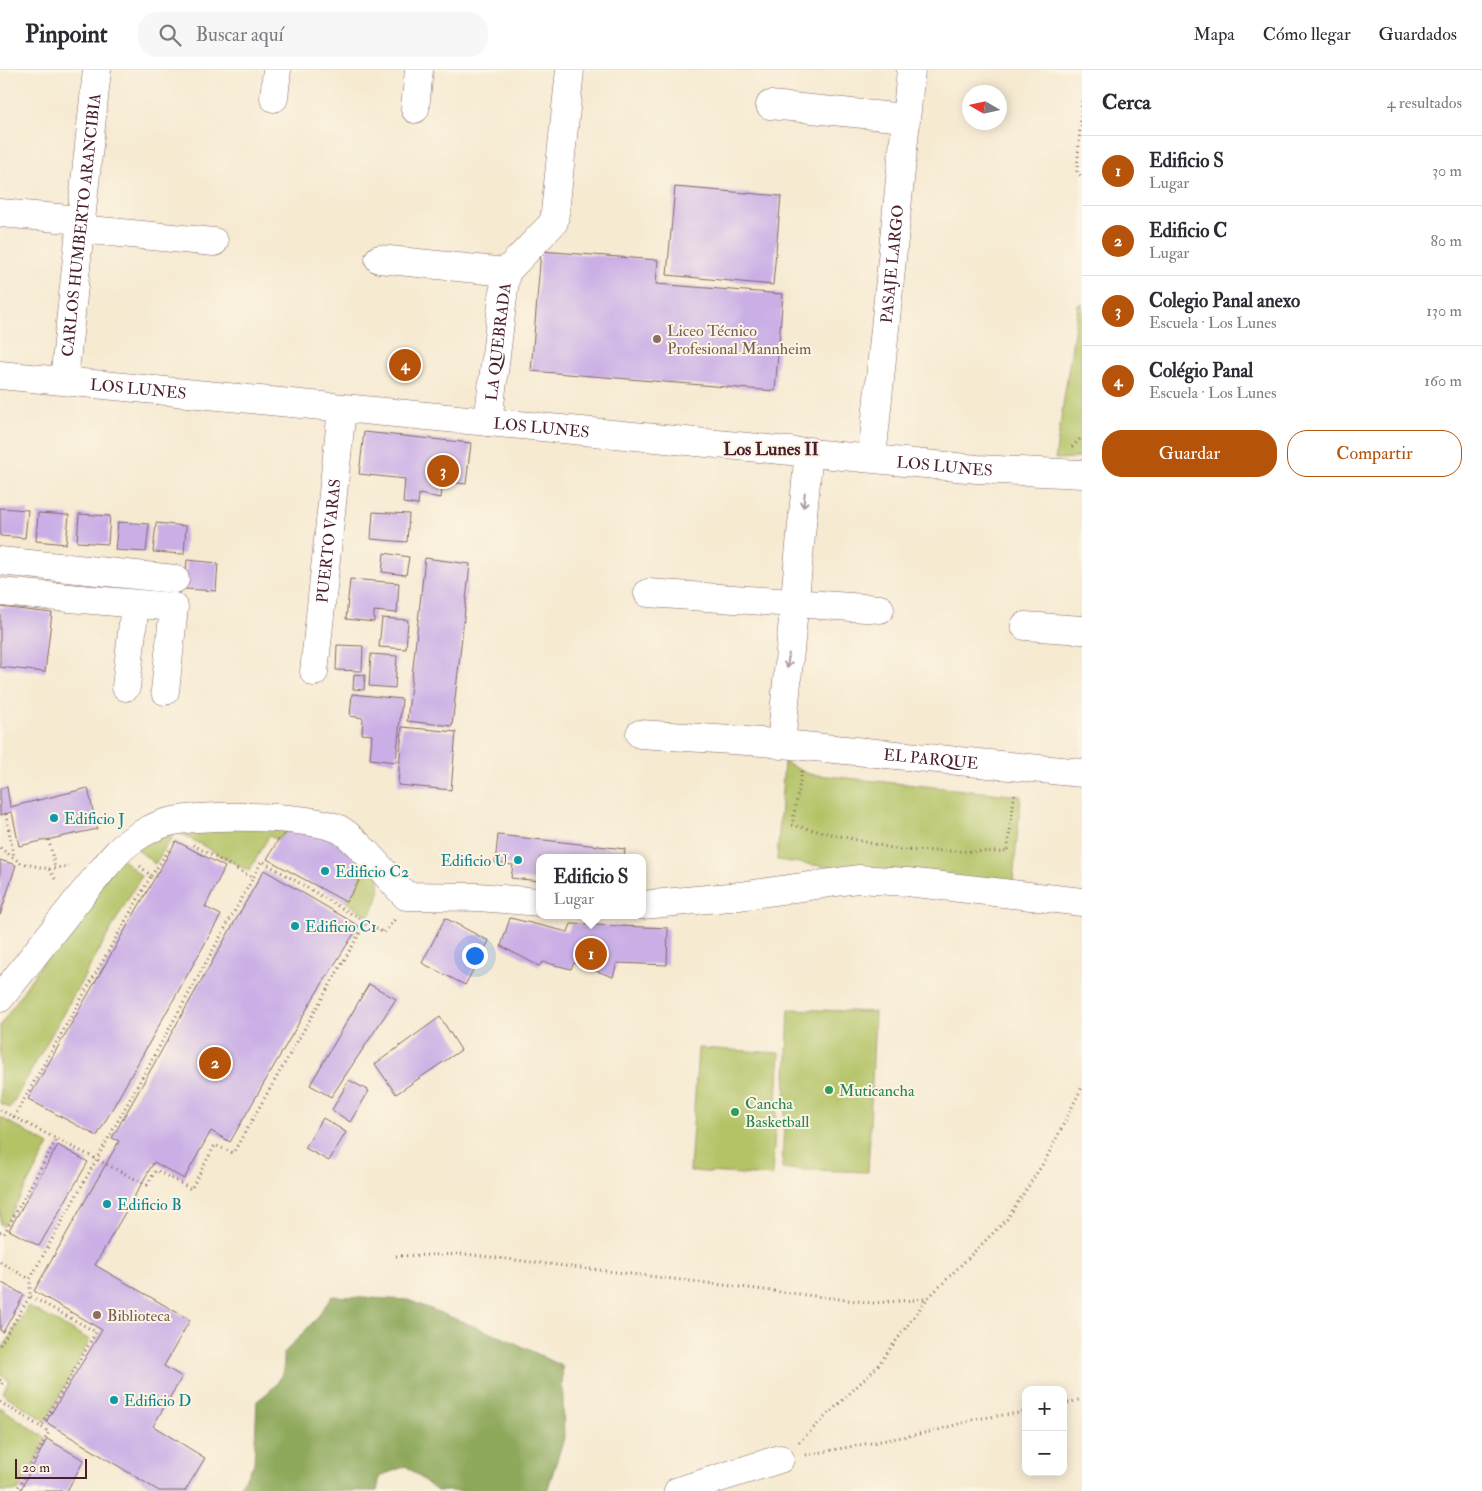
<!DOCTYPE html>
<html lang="es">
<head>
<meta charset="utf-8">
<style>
	body { margin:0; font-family:"IM FELL Double Pica",serif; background:#f7f7f7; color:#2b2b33 }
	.controls { position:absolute; right:15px; bottom:15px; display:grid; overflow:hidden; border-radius:10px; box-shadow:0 2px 12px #0003 }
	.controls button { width:45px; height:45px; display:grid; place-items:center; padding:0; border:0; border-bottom:1px solid #e1e1e2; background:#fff; color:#2b2b33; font:25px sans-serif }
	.compass { position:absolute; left:962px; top:15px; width:45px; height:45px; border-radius:50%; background:#fff; box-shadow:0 2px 12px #0003; rotate:279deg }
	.scale { position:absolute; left:15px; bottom:12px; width:72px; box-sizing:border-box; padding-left:5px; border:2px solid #4a1f2b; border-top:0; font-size:14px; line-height:18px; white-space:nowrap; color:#4a1f2b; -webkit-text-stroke:4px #fcf5e5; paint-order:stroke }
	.you { position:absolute; left:474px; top:885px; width:18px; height:18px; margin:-12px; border:4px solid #fff; border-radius:50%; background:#1a73e8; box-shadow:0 0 0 8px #1a73e833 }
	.badge { display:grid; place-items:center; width:32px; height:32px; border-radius:50%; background:#b45309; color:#fff; font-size:16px; font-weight:700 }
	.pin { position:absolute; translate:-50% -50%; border:2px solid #fff; box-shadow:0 1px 5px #0006 }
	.popup { position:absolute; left:536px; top:784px; width:110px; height:65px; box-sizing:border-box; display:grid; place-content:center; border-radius:10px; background:#fff; filter:drop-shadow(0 1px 4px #0005); font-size:16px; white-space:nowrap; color:#7c7c81 }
	.popup b { font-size:19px; color:#2b2b33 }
	.popup::after { content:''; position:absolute; left:50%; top:100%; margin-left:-10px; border:10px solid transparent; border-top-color:#fff }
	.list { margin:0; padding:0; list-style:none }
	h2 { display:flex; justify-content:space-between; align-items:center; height:65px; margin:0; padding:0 20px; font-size:21px }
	h2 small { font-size:16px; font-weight:400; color:#7c7c81 }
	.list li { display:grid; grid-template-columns:32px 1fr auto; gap:15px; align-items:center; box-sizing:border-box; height:70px; padding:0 20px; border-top:1px solid #e1e1e2 }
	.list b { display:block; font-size:19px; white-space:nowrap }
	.list p { margin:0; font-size:16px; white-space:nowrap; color:#7c7c81 }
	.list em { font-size:16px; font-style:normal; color:#7c7c81 }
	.actions { display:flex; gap:10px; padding:15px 20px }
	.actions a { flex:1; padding:11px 0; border:1px solid #b45309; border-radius:20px; text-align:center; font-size:18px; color:#b45309 }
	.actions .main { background:#b45309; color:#fff }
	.icon { flex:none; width:28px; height:28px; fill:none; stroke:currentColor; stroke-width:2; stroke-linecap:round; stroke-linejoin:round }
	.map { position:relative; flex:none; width:1082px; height:1421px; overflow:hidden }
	header { display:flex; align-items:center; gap:30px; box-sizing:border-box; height:70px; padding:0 25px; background:#fff; border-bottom:1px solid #e1e1e2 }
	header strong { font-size:24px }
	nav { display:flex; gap:28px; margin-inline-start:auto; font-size:18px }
	.search { width:350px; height:45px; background:#f7f7f7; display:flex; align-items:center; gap:12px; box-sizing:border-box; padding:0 18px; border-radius:20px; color:#7c7c81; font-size:19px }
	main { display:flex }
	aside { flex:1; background:#fff }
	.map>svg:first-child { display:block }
	.green { fill:#b3c366; stroke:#7e7148 }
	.forest { fill:#8ea95b; stroke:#6c6443 }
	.building { fill:#caafe6 }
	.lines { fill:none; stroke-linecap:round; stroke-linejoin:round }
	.minor-casing { stroke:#866665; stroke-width:29 }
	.path { stroke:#866665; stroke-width:3; stroke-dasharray:1 4; stroke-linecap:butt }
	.minor { stroke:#fff; stroke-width:28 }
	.oneway { stroke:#ae9aa0 }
	.education-dot { fill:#8d6e63; stroke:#fcf5e5; stroke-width:2 }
	.culture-dot { fill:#0f9aa8; stroke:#fcf5e5; stroke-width:2 }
	.leisure-dot { fill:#2e9e5b; stroke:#fcf5e5; stroke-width:2 }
	.labels { text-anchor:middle; stroke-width:4; stroke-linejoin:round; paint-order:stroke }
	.street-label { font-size:16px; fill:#4a1f2b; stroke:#fcf5e5 }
	.education-label { font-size:16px; fill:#785e54; stroke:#fcf5e5; text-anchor:start }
	.culture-label { font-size:16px; fill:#0d838f; stroke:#fcf5e5; text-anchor:start }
	.leisure-label { font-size:16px; fill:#27864d; stroke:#fcf5e5; text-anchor:start }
	.neighbourhood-label { font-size:18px; font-weight:bold; fill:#4a1f2b; stroke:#fcf5e5 }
</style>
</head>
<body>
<header>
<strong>Pinpoint</strong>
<div class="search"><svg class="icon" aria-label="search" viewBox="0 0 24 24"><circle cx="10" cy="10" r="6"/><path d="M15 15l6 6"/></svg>Buscar aquí</div>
<nav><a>Mapa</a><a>Cómo llegar</a><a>Guardados</a></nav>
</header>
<main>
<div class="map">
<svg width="1082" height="1421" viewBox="0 0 1082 1421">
	<rect width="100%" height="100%" fill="#fcf5e5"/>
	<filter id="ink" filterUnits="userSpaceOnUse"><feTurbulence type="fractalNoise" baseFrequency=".02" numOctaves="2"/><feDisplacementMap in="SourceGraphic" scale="10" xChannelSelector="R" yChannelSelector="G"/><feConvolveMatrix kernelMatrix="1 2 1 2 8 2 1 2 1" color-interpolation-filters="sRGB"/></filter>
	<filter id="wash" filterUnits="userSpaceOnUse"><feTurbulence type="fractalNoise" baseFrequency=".0096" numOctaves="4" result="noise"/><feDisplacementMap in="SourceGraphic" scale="20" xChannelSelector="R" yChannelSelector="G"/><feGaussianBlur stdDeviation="1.12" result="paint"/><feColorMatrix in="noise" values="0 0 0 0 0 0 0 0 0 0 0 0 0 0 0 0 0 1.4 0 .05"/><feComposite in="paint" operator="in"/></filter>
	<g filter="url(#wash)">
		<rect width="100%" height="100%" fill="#f6ead1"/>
		<path class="green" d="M1082,233V388L1055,389L1078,235Z
			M784,692L808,704L1021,726L1012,822L777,790Z
			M227,744C278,747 343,739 371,790C384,812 381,826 369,847L346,832C354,820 365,801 361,786C356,767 325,753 308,753C297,753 286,763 278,770L269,766L249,801L176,761L155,794L133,776L170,753L201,745Z
			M121,788L141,806L10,1038L0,1033V956L48,884Z
			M789,939L875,942L868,1102L782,1099Z
			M698,978L780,983L772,1106L690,1101Z
			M0,1047L49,1075L4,1156L0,1154Z
			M28,1236L90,1270L46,1351L3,1324L9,1310L0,1305V1283Z
			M0,1337L47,1369L18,1421H0Z"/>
		<path class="forest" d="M332,1226L408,1230L511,1271L562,1296L564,1368L547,1421H437L406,1396L380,1406L377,1421H237L254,1394L257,1331C277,1316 285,1309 284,1283L317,1248Z"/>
		<g id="blocks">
			<path class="building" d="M675,117L781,126L773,215L667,205Z
				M541,181L658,190L656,214L783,224L775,321L531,301Z
				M364,362L471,373L466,414L443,411L441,428L419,424L418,435L403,433L405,409L359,404Z
				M0,438L28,440L25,468L0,466Z
				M373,442L409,444L407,472L371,469Z
				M38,443L69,445L66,474L36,471Z
				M79,444L110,446L108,474L77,472Z
				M118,452L149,454L146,482L115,480Z
				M156,453L186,456L184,484L153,482Z
				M384,483L409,487L406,505L382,502Z
				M425,488L470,494L452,656L407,651Z
				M187,490L218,493L216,521L185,519Z
				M350,509L399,513L397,543L374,541V552L346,549Z
				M0,537L52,543L45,602L0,597Z
				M382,548L408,550L406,579L379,577Z
				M337,575L363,576L362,601L336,600Z
				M371,584L397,586L395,618L369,616Z
				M354,604L365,605L364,620L353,619Z
				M352,624L402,629L396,692L370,689L372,665L362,664L363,648L350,646Z
				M402,657L456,662L451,720L398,715Z
				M7,717L10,737L88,718L97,759L19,776L12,742L0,745V719Z
				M316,755L362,786L358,813L346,832L267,789L278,770L292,758Z
				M498,765L625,779L624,788H540V811L511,808L513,795L495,793Z
				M176,771L225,797L205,837L221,845L97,1066L28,1029Z
				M0,790L16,795L0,845Z
				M264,800L359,856L315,925L230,1072L211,1061L184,1109L154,1092L95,1195L190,1250L164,1296L182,1307L153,1356L205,1388L185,1421H159L46,1352L102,1260L34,1221L119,1071L112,1068Z
				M445,848L489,871L465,915L422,893Z
				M510,848L568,862L571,854L668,858L667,895L617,893L613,907L574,893L571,899L543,892L539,896L501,876Z
				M369,914L396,929L331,1027L310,1015Z
				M440,947L461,980L396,1024L375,994Z
				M349,1010L369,1021L350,1052L332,1040Z
				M323,1048L346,1062L329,1091L305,1078Z
				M58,1075L88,1092L39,1176L9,1160Z
				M0,1212L24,1225L3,1262L0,1260Z
				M47,1369L84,1390L67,1421H20Z"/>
		</g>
	</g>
	<g filter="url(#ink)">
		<use href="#blocks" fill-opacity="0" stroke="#866665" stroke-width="1"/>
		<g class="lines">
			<defs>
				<g id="minor">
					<path d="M274,28L277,0"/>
					<path d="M770,35L905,48"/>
					<path d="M415,39L419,0"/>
					<path d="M0,143L81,150"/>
					<path d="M80,159L214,172"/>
					<path d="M379,189L506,202"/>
					<path id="s1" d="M0,305L977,399L1082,404"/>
					<path id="s2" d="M64,310L97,0"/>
					<path id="s3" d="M488,352L506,202L554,152L570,0"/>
					<path id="s4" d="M872,388L911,0"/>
					<path d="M0,491L175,509"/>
					<path d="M0,522L174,537L165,621"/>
					<path d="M648,523L880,539"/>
					<path d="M1025,556L1082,560"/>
					<path id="s5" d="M314,602L342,339"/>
					<path d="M126,617L135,534"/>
					<path id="s6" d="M640,664L762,672L1082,703"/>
					<path d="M781,675L809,381"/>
					<path d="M642,835L740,826L858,809L907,812L1082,832"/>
					<path d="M0,928C32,889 62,848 95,809C106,796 117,780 132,770C141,764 155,756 165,753C197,743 309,745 339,759C355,767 391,811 406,826L478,827L540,832"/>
					<path d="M678,1421L780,1389"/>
				</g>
			</defs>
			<use href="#minor" class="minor-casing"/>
			<path class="path" d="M1082,31L1077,102L1082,107
				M1072,377L1082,367
				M802,701L792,755L900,780L1007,782L1015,721
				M6,744L14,788
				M49,770L55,798
				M193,775L253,808L262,791L384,863L395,849
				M0,778L21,793L49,799L57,812
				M140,796L151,806L169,780
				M49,799L69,796
				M0,1040L147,1115L156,1100L191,1119L215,1075L233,1083L366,852
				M14,1047L151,806
				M0,1162L4,1164L56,1070
				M396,1186L465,1184L873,1233L927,1229
				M0,1192L30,1209
				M0,1275L30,1226V1209L253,808
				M0,1310L3,1312L0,1317
				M0,1332L41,1357
				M1063,1334L1082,1329
				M799,1372L876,1298L927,1229L1007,1149L1046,1089L1082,1017
				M806,1385L935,1361L975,1349L1026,1342
				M16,1421L49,1362L41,1357L96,1262L30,1226"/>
			<use href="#minor" class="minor"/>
		</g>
		<defs><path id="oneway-shaft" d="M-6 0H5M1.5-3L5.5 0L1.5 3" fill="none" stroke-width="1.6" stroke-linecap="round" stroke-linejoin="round" transform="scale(1.25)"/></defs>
		<g class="oneway">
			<use href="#oneway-shaft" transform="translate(804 430) rotate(96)"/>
			<use href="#oneway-shaft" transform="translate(788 591) rotate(96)"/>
		</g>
	</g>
	<g class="education-dot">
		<circle cx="657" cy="269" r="5"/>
		<circle cx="97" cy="1245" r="5"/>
	</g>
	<g class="culture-dot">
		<circle cx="54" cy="748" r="5"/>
		<circle cx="518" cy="790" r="5"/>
		<circle cx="325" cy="801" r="5"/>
		<circle cx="295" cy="856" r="5"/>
		<circle cx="107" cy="1134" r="5"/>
		<circle cx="114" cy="1330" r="5"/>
	</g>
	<g class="leisure-dot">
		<circle cx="829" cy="1020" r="5"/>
		<circle cx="735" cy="1042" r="5"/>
	</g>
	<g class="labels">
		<g class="street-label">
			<text dy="6" stroke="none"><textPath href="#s2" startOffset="156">CARLOS HUMBERTO ARANCIBIA</textPath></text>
			<text dy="6" stroke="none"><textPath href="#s4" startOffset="195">PASAJE LARGO</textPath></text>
			<text dy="6" stroke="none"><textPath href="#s3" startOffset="81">LA QUEBRADA</textPath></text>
			<text dy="6" stroke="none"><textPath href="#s1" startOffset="139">LOS LUNES</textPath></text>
			<text dy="6" stroke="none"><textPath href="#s1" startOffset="544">LOS LUNES</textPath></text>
			<text dy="6" stroke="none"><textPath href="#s1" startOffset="949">LOS LUNES</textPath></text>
			<text dy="6" stroke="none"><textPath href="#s5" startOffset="132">PUERTO VARAS</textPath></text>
			<text dy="6" stroke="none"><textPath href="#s6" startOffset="292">EL PARQUE</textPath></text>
		</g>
		<g class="education-label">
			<text x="667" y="266">Liceo Técnico<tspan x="667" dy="18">Profesional Mannheim</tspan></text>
			<text x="107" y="1251">Biblioteca</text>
		</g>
		<g class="culture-label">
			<text x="64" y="754">Edificio J</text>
			<text x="508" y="796" text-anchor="end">Edificio U</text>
			<text x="335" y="807">Edificio C2</text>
			<text x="305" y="862">Edificio C1</text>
			<text x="117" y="1140">Edificio B</text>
			<text x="124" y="1336">Edificio D</text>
		</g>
		<g class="leisure-label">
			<text x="839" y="1026">Muticancha</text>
			<text x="745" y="1039">Cancha<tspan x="745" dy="18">Basketball</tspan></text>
		</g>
		<g class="neighbourhood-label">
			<text x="771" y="385">Los Lunes II</text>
		</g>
	</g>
</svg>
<div class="controls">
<button>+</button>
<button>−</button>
</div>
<svg class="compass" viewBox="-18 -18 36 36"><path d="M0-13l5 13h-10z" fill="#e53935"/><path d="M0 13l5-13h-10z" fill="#7c7c81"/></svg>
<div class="scale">20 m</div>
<div class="you"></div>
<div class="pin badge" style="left:591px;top:884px">1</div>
<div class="popup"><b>Edificio S</b>Lugar</div>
<div class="pin badge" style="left:215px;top:993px">2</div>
<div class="pin badge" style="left:443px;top:401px">3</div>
<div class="pin badge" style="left:405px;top:295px">4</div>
</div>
<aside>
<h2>Cerca<small>4 resultados</small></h2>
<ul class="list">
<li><span class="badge">1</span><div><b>Edificio S</b><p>Lugar</p></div><em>30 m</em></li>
<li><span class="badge">2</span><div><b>Edificio C</b><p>Lugar</p></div><em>80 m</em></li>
<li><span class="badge">3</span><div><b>Colegio Panal anexo</b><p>Escuela · Los Lunes</p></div><em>130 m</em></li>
<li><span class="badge">4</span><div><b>Colégio Panal</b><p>Escuela · Los Lunes</p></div><em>160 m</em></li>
</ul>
<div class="actions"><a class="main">Guardar</a><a>Compartir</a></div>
</aside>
</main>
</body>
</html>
